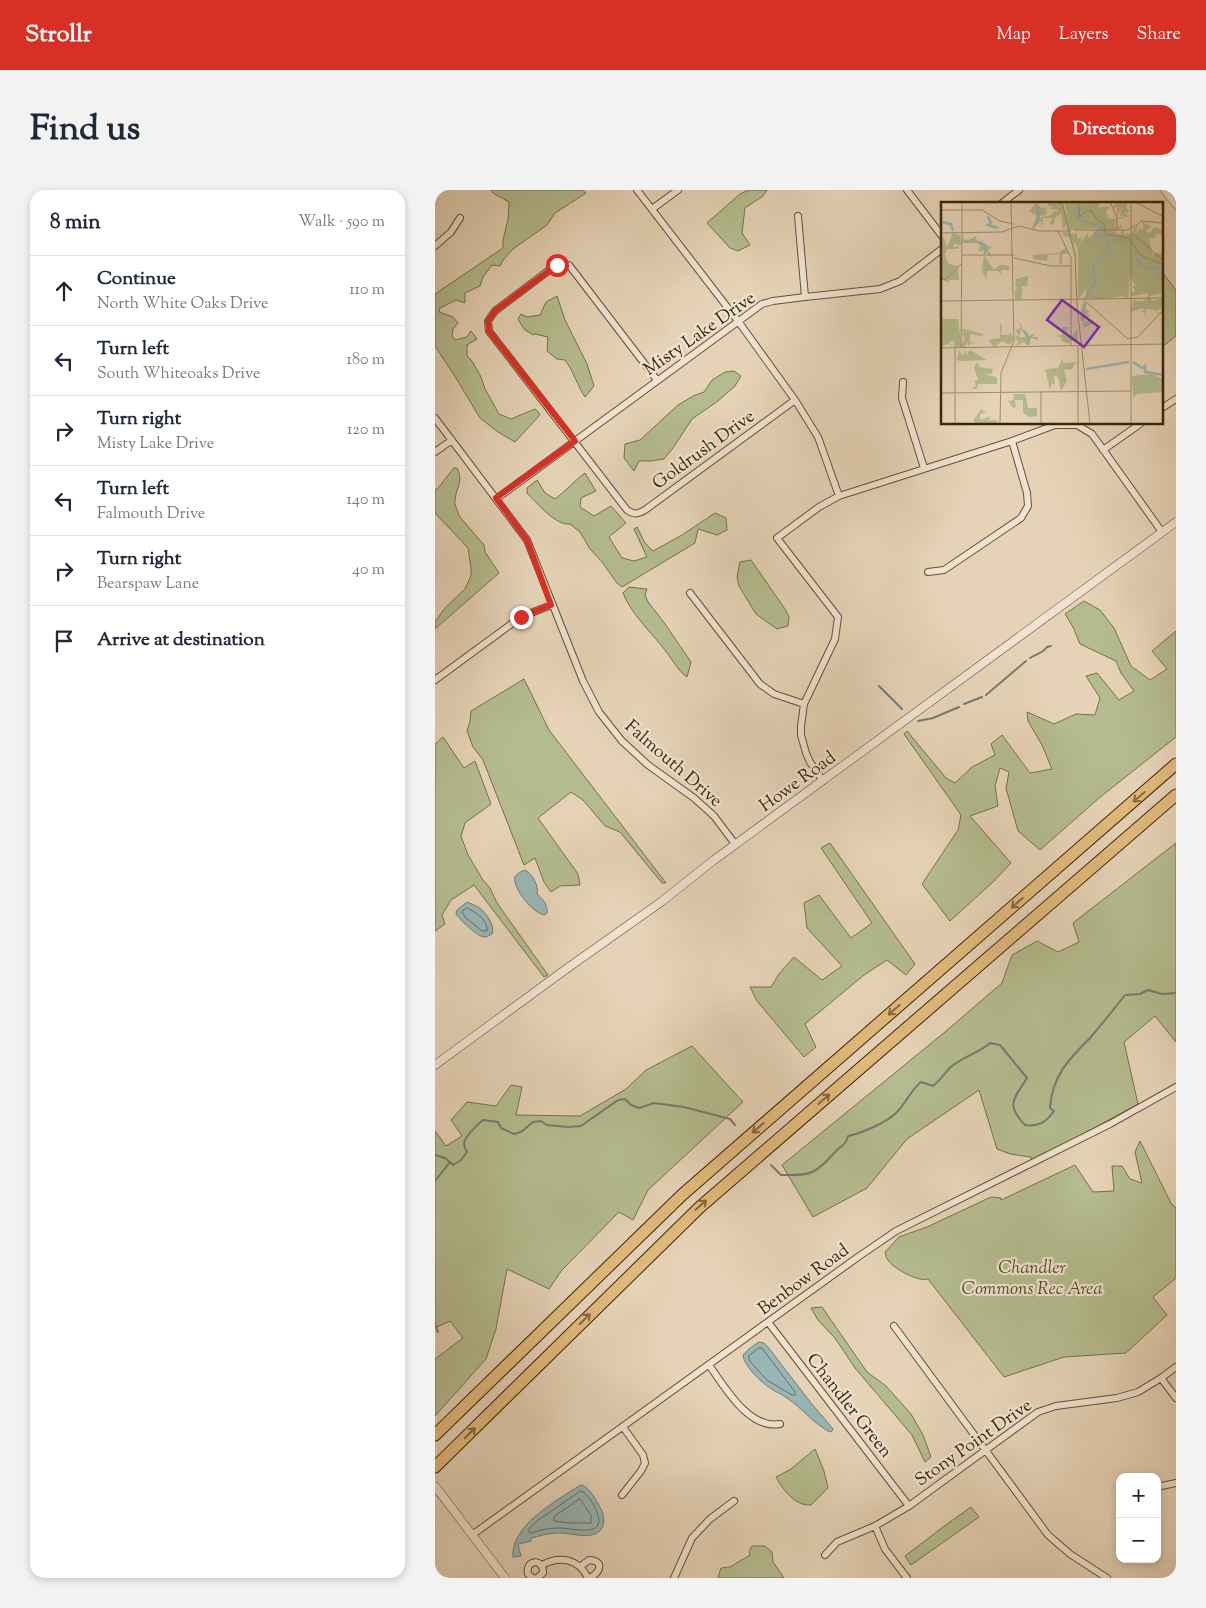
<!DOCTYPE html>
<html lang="en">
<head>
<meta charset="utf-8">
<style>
	body { margin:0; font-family:"Sorts Mill Goudy",serif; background:#f2f2f3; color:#1f2937 }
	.controls { position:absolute; right:15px; bottom:15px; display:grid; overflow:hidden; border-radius:10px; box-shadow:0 2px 8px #0003 }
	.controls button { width:45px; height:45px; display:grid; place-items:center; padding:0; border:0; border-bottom:1px solid #e0e1e3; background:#fff; color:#1f2937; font:25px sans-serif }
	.stop { position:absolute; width:15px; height:15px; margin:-11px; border:4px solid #d93025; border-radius:50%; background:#fff }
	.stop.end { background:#d93025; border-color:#fff; box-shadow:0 1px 5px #0008 }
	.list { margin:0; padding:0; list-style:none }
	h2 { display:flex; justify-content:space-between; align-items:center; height:65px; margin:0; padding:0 20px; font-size:21px }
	h2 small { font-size:16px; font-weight:400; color:#747a83 }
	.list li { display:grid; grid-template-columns:32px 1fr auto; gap:15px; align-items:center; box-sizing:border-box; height:70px; padding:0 20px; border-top:1px solid #e0e1e3 }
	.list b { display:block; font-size:19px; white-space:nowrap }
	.list p { margin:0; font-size:16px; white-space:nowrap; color:#747a83 }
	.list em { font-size:16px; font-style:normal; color:#747a83 }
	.icon { flex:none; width:28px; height:28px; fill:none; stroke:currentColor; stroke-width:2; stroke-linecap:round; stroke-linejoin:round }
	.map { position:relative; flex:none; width:741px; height:1388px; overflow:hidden; border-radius:15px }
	header { display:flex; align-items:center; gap:30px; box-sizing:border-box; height:70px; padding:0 25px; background:#d93025; color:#fff }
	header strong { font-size:24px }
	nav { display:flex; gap:28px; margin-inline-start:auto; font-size:18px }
	.intro { display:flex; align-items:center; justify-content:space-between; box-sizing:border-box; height:120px; padding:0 30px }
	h1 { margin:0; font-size:35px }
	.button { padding:12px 22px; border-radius:15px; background:#d93025; color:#fff; font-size:18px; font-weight:700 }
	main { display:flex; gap:30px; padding:0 30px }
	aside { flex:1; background:#fff; border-radius:15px; box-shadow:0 2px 8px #0003 }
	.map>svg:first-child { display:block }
	.green { fill:#b4bc8f; stroke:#76714c }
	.water { fill:#99b6b6; stroke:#727c71 }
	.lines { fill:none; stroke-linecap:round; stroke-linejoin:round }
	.shore { stroke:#686e60; stroke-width:1 }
	.stream { stroke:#727c71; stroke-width:2 }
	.minor-casing { stroke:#645134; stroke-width:8 }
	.tertiary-casing { stroke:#645134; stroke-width:9 }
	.motorway-casing { stroke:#382609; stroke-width:13 }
	.minor { stroke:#efe2d0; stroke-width:6 }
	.tertiary { stroke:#efe2d0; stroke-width:8 }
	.motorway { stroke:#e3ba7c; stroke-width:11 }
	.oneway { stroke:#85693d }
	.route { stroke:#d93025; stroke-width:6 }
	.labels { text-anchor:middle; stroke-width:4.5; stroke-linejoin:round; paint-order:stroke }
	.street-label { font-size:18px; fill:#382609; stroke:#efe2d0 }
	.park-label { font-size:18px; font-style:italic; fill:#574c2a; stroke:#efe2d0 }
	.inset-river { fill:none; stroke:#99b6b6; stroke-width:2.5 }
	.inset-road { fill:none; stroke:#a08e71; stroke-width:1 }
	.view { fill:#7b2cbf; fill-opacity:0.15; stroke:#7b2cbf; stroke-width:2.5 }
	.inset-edge { fill:none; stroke:#382609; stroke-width:2.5 }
</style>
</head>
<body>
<header>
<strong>Strollr</strong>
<nav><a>Map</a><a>Layers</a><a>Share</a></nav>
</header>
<div class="intro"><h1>Find us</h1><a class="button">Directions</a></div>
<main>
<aside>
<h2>8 min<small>Walk · 590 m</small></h2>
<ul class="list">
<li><svg class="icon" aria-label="ahead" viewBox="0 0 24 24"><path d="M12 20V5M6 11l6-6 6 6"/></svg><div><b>Continue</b><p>North White Oaks Drive</p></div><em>110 m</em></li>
<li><svg class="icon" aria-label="left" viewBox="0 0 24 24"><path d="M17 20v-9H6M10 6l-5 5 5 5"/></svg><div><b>Turn left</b><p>South Whiteoaks Drive</p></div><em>180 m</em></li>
<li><svg class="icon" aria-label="right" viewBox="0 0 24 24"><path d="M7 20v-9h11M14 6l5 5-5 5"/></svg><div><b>Turn right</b><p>Misty Lake Drive</p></div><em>120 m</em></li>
<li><svg class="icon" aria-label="left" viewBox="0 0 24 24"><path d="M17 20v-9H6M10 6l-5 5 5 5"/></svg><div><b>Turn left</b><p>Falmouth Drive</p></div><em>140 m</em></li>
<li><svg class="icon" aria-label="right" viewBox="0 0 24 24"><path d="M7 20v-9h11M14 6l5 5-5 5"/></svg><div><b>Turn right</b><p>Bearspaw Lane</p></div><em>40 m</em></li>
<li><svg class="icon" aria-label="arrive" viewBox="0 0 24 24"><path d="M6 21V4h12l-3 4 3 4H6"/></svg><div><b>Arrive at destination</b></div></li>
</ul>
</aside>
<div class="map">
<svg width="741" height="1388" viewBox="0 0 741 1388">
	<rect width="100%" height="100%" fill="#e6d3b7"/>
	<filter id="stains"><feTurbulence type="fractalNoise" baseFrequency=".004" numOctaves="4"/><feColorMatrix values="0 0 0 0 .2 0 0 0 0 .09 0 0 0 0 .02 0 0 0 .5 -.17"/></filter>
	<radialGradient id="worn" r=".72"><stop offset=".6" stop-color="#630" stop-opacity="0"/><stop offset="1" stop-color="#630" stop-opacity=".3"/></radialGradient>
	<path class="green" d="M56,0H147L151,3L120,23L112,35L78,59L68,70L65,76L57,75L48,87L45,96L30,103V113L21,110L5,118L4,122L18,127L23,133L18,139L17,146L20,150L32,147L36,141L42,149L32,155V166L37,171L46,187L50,199L64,224L76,229L100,219L105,224L103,227L80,252L63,242L45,228L21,188L0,156V104L68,58V50L73,29L74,12L58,3Z
		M314,0H332L328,6L310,18L307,43L315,55L303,61L295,58L272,33L305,4Z
		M727,82L741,100V146L727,157Z
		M122,106L130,130L152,174L159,196L150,207C142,195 139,182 130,170L122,169L112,161L113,147L100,144L98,145L89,139L83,129L86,124L92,127L105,125L111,112Z
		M299,181L306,186L300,196L283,211L257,229L238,258L229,269L216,271H204L199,281L189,268L190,254L205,250L243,215L258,206L269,202L277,190L290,182Z
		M19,278H22C29,292 21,297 20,310C19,315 23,320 24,326L49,355L50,362L64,383L0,439V432L10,418L30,399L36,386V378L33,358L0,323V300L3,298Z
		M150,283L161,301L146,308L145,317L159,326L176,316L191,333L174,347L187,368L199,371L212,367L199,339L202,337L210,353L218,361L247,345L280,323L291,328L292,340L282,345L263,339L260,353L187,397L182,393L167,372L155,359L145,342L135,334C121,336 102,313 92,303V298L102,290L110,303L120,309C131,301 139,291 150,283Z
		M316,370L350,419L354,427L353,436L342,439L321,424L304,396L302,387L305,372Z
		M194,397L212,399L210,405L213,412L228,431L256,472L252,487C243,481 237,469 230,460C217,443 196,424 188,403Z
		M649,411L665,420L679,438L696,476L715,490L732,479L717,461L741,441V547L664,608L605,660L583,641L571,598L574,582L565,578L560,596L563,616L535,626L576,673L559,691L515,731L487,694L523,640L526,625L469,544L472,541L511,588L520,593L537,577L560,565L556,554L567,545L595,583L617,579L607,555L593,531L592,522L619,534L641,524L660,525L665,508L651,486L662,483L684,510L699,501L686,483L681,471L645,454L638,437L630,424Z
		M89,489L114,540L231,693H227L185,642L170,636L148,610L136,602L103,628L143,684L145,695L125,696L116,702L109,692L100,668L89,675L48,570L38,557L32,541L35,531L36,521Z
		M8,547L29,578L40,571L56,614L30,633L26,646L33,665L48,690L55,698L62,713L113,785L109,787L39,695L16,710L7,725L10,734L0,741V554Z
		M395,653L480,774L471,785L452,770L429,785L370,834L381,857L369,867L322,811L315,797H336L344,784L359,767L387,790L407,776L372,738L369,713L384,705L416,748L437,733L386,658Z
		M741,653V852L720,826L689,852L703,914L596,972V967L575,964L562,959L544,900L472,949L432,998L378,1027L347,975L510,842L567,793L577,765L602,751L623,762L644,752L638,733Z
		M257,856L308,912L213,1000L198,1030L184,1022L127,1080L114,1099L72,1079L61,1139L51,1169L0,1226V1169L28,1148L15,1131L0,1138V941L11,956L27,946L16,930L32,912L61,916L76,895L87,897L81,925L145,926L191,899L211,880Z
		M705,951L736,1013L741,1018V1088L718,1107L732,1125L691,1163L629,1167L569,1187L493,1089C483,1092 459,1079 453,1070C451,1068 451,1065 450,1062L464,1047L492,1037L556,1007L566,1008V1010L640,975L658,1002L679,1001L677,976H687L695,989L707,993L700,962Z
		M387,1117L432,1182L451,1196L476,1224L488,1245L496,1267L490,1272L477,1245L420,1178L400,1148L383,1130L376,1118Z
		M380,1259L389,1281L393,1298L376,1315C360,1316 348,1300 341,1287L356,1279Z
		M536,1317L544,1327L476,1375L470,1366L512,1334Z
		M317,1356H330L337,1362L338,1372L349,1388H283L286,1378L295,1377L315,1365L314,1362Z"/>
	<path class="water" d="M90,680C97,684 104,695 102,704C108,709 113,715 112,723L109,725C98,723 77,698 80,687C82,683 86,682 90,680Z
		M32,712C36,714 40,715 43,717C51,722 60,735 57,744C55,745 52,747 49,747C43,747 25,730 21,724L22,720Z
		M324,1152L329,1153L333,1157L376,1213L398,1239L397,1241L395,1242C379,1234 367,1218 352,1208C347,1204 340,1202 335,1198C326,1192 309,1176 308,1165L314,1159Z
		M147,1295C156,1299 161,1311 166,1319C169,1325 170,1332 167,1338C159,1352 135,1342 122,1343C113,1343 105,1346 96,1348V1351L83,1354L86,1366L78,1367C75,1336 121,1311 144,1296Z"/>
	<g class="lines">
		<path class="shore" d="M32,718C41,722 53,730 52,741H47L30,727L27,722Z
			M324,1158H327L360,1202V1205H357L332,1190L321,1178L314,1170V1166Z
			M146,1301C153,1304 159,1315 162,1322C173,1350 135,1337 123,1338C114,1338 105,1340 96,1343L94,1342V1339L102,1331Z
			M145,1309L156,1325V1333H135L119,1331V1327Z"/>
		<path class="stream" d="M595,468C601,464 608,463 612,457L616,456
			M444,496L467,519
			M551,505L591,471
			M529,514L547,507
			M483,531L498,528L524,517
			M0,965L10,968L18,975L26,970L32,962C31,959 29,957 29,954C29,947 43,934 48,930L63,932L66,938L79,944L86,942L98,932L106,931L112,935L133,937L146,936L183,910L190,909L196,915L204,918L219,913L249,917L295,929L300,935
			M336,975L346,985C377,986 380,984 401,961C407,955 410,956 413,946C427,943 451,933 462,922C471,913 476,900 486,892L498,896C506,890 510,882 517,876C529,866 544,863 555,853L565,855L592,888C579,909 570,914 590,935C604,937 611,932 619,921L615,918C617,886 634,869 655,848C667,834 679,819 690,805L705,804L713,800L727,804L741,803
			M0,991L15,972
			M0,1135L3,1142"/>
		<defs>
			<path id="minor" d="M202,0L303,131L360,210L383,247L404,306
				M472,0L507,46
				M566,14L584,0
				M217,19L243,0
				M363,26L370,107
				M0,56L16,42L25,28
				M222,190L134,75H122L113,81L60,121L53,131L54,141L192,320C199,325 203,324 210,320L360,210
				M468,192L467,208L489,278
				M727,218L741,209
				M0,228L92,350L148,491L164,522L187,551L213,575L259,608L279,626L300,654
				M668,260L705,234
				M0,262L17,250
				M61,309L327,114L338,111L370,107L445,99L465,91L507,59
				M493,382L509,380L586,328L593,316L592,303L577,251
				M255,403L325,494L339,504L369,514
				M0,490L86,427L116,415
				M388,591L375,572L371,563L366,545V536L369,514L400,449L403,427L342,348L384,317L404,306L577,251L620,235H642L657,244L727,342
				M333,1132L474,1316
				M459,1136L613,1345L635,1364L672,1388
				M274,1175C289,1196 314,1240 345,1234
				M726,1188L741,1208
				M722,1297L741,1293
				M187,1305L206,1281L210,1273L208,1265L188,1237
				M440,1336L450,1359L472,1388
				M37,1345L423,1067L461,1041L675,934L741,897
				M390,1365L402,1352L440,1336L474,1316L603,1222L621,1216L682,1208L703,1202L726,1188L741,1177
				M107,1375C125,1365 144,1369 153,1388
				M146,1376L154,1370C170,1371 165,1382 155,1388
				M98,1388L93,1384C90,1369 109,1368 108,1383L102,1388
				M239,1388L257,1348L275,1329L299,1311"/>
			<path id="tertiary" d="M730,0L741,14
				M0,875L134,777L226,712L279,670L741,332
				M0,1296L70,1388"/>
			<path id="motorway" d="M0,1245L247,1005L741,574
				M0,1277L265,1017L741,605"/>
		</defs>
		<use href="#minor" class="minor-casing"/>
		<use href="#tertiary" class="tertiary-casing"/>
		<use href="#motorway" class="motorway-casing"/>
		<use href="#minor" class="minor"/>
		<use href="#tertiary" class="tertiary"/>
		<use href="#motorway" class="motorway"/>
	</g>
	<defs><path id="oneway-shaft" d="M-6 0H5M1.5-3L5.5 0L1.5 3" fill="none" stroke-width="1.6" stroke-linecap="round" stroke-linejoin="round" transform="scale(1.25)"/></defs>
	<g class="oneway">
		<use href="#oneway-shaft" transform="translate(704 607) rotate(139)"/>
		<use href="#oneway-shaft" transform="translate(582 713) rotate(139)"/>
		<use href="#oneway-shaft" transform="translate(459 820) rotate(139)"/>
		<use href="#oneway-shaft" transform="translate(389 909) rotate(-41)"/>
		<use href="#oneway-shaft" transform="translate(323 938) rotate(139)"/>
		<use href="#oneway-shaft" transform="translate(266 1015) rotate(-42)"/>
		<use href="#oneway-shaft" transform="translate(150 1129) rotate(-45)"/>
		<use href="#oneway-shaft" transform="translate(35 1243) rotate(-45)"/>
	</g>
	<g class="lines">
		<path class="route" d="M86,427L116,415L92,350L61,308L140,251L54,141L53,131L60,121L122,75"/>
	</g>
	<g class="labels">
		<g class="street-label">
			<text transform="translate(264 143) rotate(-35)" y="6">Misty Lake Drive</text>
			<text transform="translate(268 259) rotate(-36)" y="6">Goldrush Drive</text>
			<text transform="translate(239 573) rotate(41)" y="6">Falmouth Drive</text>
			<text transform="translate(362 591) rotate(-36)" y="6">Howe Road</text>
			<text transform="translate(368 1089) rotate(-36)" y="6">Benbow Road</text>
			<text transform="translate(415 1215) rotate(52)" y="6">Chandler Green</text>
			<text transform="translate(538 1252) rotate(-35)" y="6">Stony Point Drive</text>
		</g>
		<g class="park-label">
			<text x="597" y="1083">Chandler<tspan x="597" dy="21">Commons Rec Area</tspan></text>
		</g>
	</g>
	<g transform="translate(506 12)">
		<rect width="222" height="222" fill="#e6d3b7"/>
		<path d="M95,0L100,6L106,5L105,13L99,14L100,18L101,15L111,13L112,9L116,10L118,8L108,7L112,5L107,4V0H121L128,20L123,0H160L157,5H170L165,8L166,16L172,17L174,11L173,18L178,15H183V13L179,14L181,5L176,14V6L171,5L176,1L187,0L185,6L189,9L183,12L189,14L176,17L174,25H179L178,21L181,24L180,27H175L176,32H180V28H186L182,29L183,32H189L198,21L194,33L199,26L203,28L201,20L210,24L205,30L209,31L213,25L222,28V39L221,33L214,31L215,35L208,37L212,54L214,51L222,52V91L208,94L211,99L222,96L220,107L216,108L218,112L214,108L205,107V113L203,115L204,110H199L204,108L202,106L190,110L193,97L197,100L206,98L207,91L191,94L190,91L194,89L191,84H195L189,75L187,97L182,94L160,97L145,96V87L137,97V46L132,39L135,52L136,62L131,37L133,48L129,36L124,33L123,36L122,30L135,32L136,29V36L141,37L139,42L147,31L148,36L157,26L125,28L126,22L122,28L120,11L113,17V23L108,22L112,16H102L101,25L104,26L100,25V19L91,27L96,13L88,10ZM12,31L19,33L20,43L14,42L12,45L18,44L17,47H6L4,54L8,62L17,64L18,78H8V81L0,77V41L2,33L6,45ZM35,34L36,41L42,38V42L51,45L47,48L53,58L43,48L37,50L40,41H22L21,37L28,38ZM124,46L128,52H121V62H118L119,52L107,53L106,59L92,57V53L118,51ZM43,53L53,68L58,63L68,64V68H60L61,73L57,69H46V78L41,69ZM87,74L86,84H81V97H74V88L77,86L74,84L75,77ZM143,99V107L148,109L146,113H150L146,116L144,112L143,116L144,120L150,117L151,122L143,126L140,108ZM0,117H17L20,143L24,136L20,131L25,130L20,129L22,127L43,132L40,134L29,132V139L35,142L29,141V145L26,141L24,145H13V139H9L10,145L8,141L0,145ZM59,121L60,122L61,125L60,133H68L69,130L73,137L69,143L61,139L53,145L47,138L59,136ZM77,121L80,122L81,126L78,135H84L83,127L89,134L90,132H94L91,135H97V138L90,136L87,144L83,140L75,144L77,140L74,135L78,133L74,129L80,125ZM121,125H129L124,129L130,130H126L129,136L137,127V141L130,138L128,142L121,139V143L120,135L113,134L122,133ZM18,148L22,154L24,148L25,153L29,148L46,158L19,159L16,158ZM122,156V161L135,160L131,167L123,168L126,179L120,189L117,175L113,174L114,183L111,181L109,188L104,167L117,166ZM37,160L38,165L52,167L51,172H42L56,175V182H37L36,187H31L35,183L33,179L37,178L33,165ZM210,172L222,177V190L196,192L192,196L191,174ZM73,192H84L87,206H96V214L88,215L82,211V198H74L75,205L72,206L67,199L72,198ZM40,207L45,211L39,212V218L50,214L48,218H55L57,222H36L32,219Z" fill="#b4bc8f"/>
		<path class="inset-river" d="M137,6L136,14L141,19L163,26M47,14L50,21L47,23L57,26M0,20L10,22L12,29M92,26L97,19V5M159,31H154V34H170L175,39L183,37L191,41M30,38L44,43V52M193,47L199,65L219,67L217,74L223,79M144,97L154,79L152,64L168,46L165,39M141,119L144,101M82,128L88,136L87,143M192,160L201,166L204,164V170L223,173M145,167L188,160"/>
		<path class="inset-road" d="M121,0L134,54L136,103L149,222M137,0L139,15L146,8L151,9L155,17L163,22L165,32L188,36L199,53L223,63M169,0L176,15V28M190,0V222M194,0L223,15M0,8H41L59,19L73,22M133,28H187L201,19L223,21M117,29L130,56V143M0,31L61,30L78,24L98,29H130M21,31V0M192,32L223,59M20,53H73M73,56L110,64H130M0,78L5,77L20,62M143,98L187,137L197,135L223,107M0,99L223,96M20,145L21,31M0,146L223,142M14,146V222M100,189V222M0,191L190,189M59,222L60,171L73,139L70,0M137,222V143"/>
		<path class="view" d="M121,98L158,125L143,145L106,118Z"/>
		<rect width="222" height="222" class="inset-edge"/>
	</g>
	<rect width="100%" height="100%" filter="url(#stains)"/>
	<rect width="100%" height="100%" fill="url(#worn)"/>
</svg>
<div class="controls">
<button>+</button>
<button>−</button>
</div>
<div class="stop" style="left:122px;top:75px"></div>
<div class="stop end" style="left:86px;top:427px"></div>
</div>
</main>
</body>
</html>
